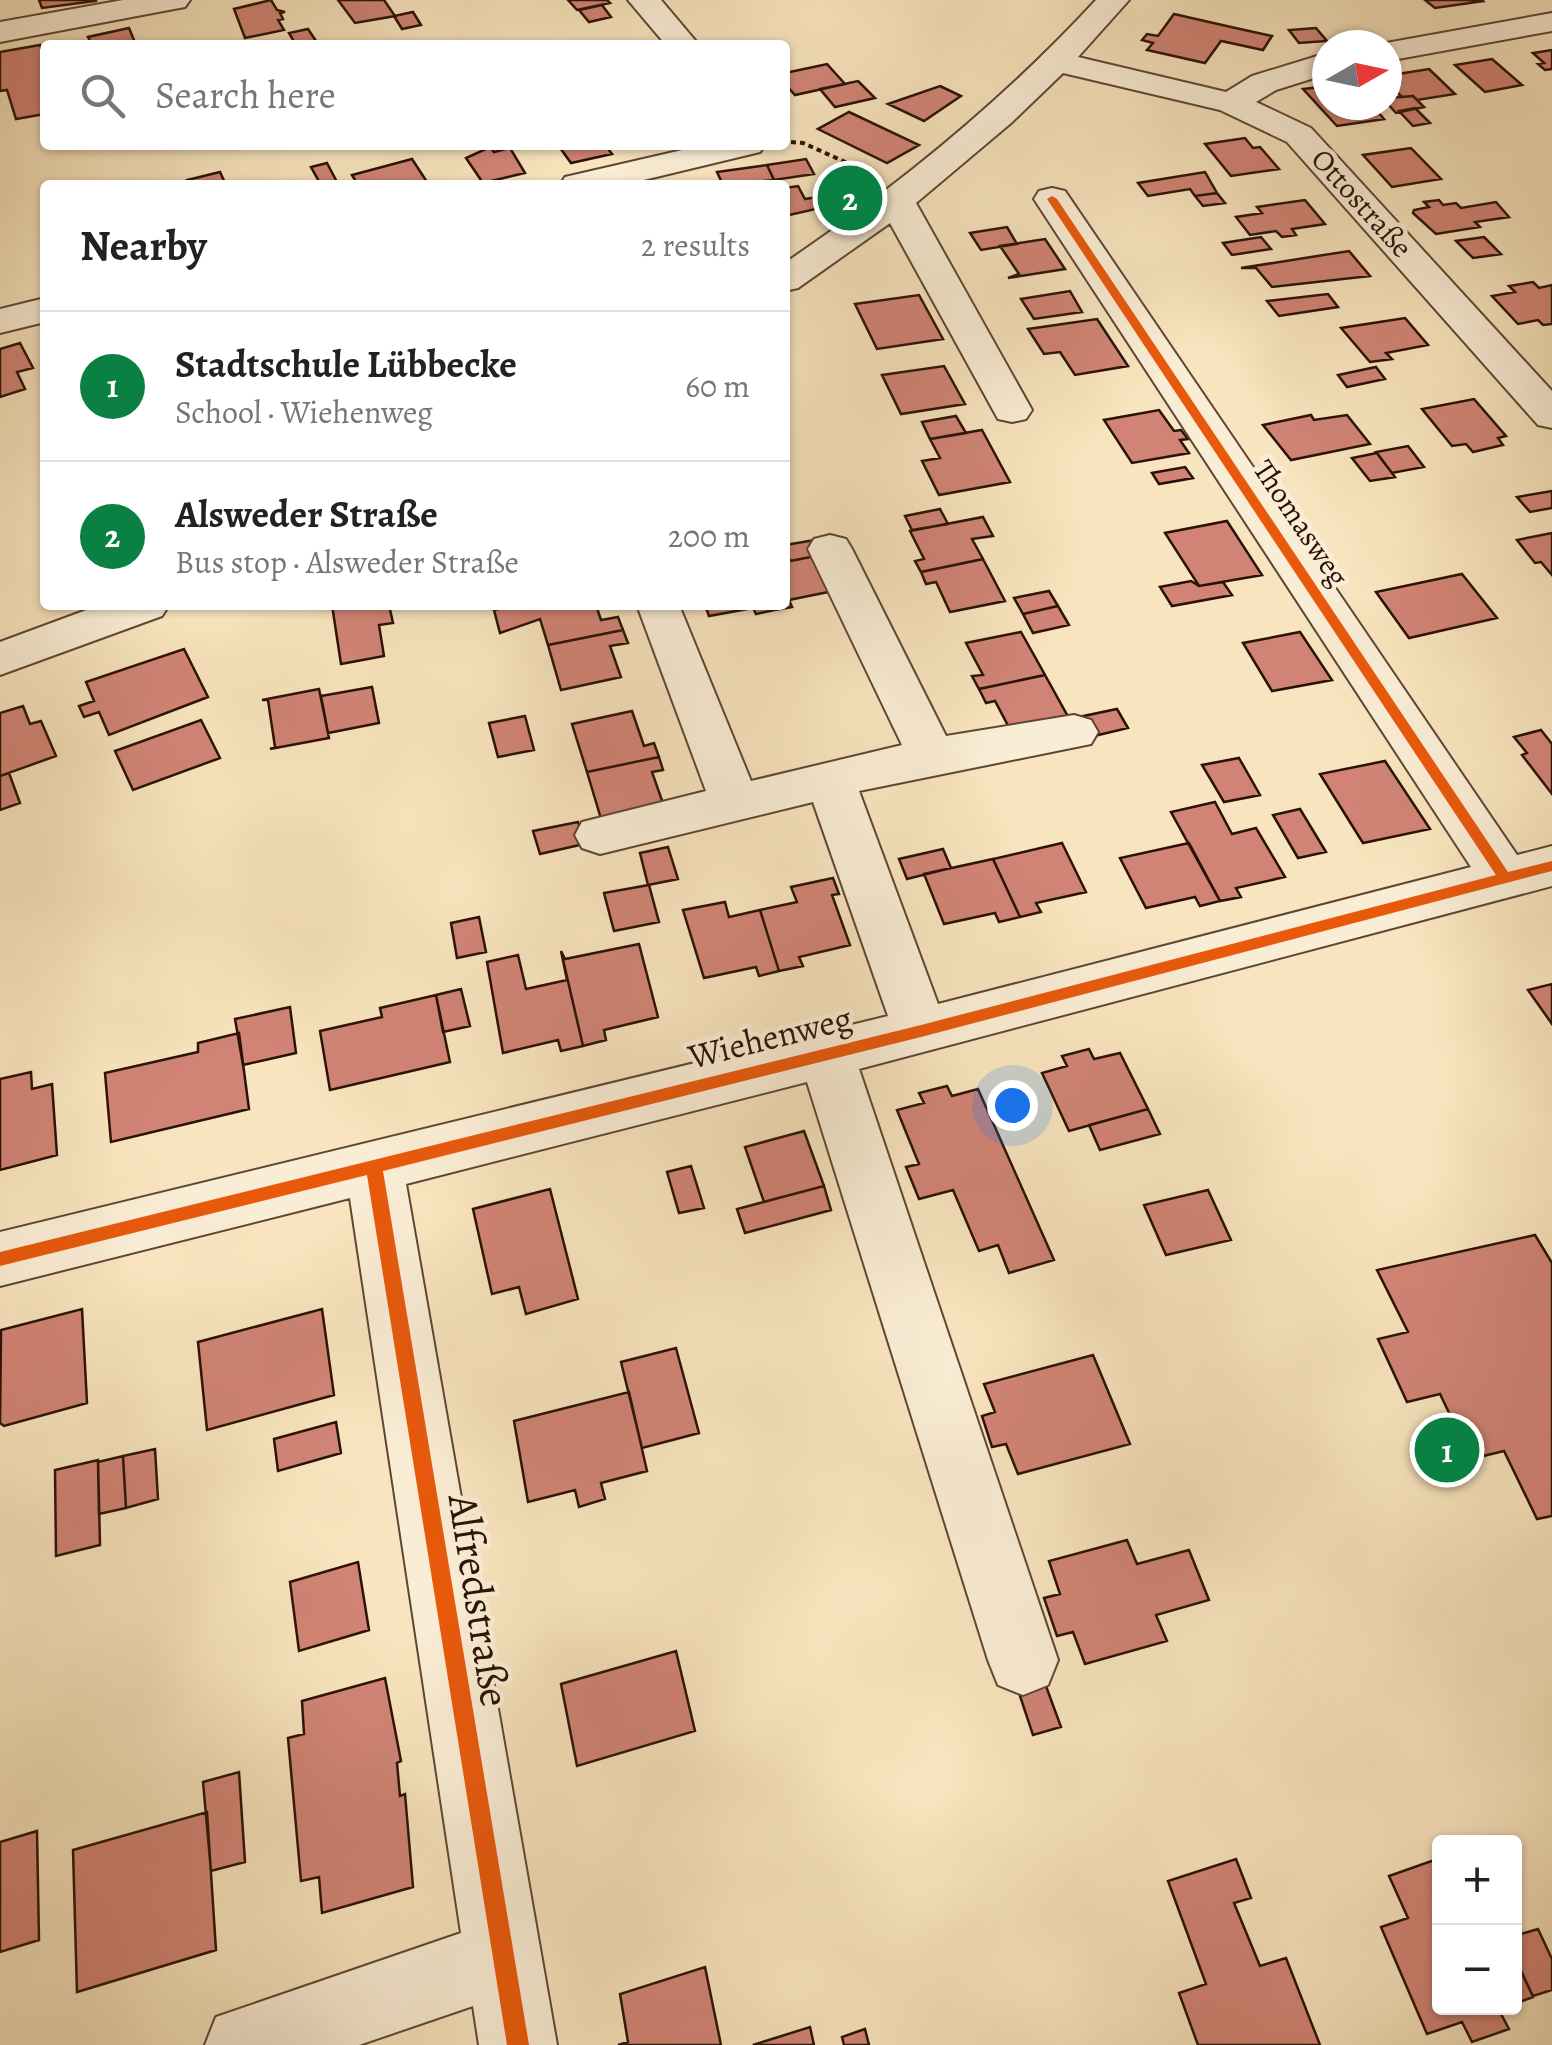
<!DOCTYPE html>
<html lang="en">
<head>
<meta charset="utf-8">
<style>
	body { margin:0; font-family:Alegreya,serif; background:#f6f6f6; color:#222 }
	.controls { position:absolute; right:30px; bottom:30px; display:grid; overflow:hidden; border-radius:10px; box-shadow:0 2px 8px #0004 }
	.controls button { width:90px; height:90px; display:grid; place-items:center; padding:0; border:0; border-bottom:2px solid #e0e0e0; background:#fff; color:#222; font:50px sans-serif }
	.compass { position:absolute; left:1312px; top:30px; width:90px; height:90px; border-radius:50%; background:#fff; box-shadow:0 2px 8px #0004; rotate:81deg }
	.you { position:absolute; left:1012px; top:1105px; width:35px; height:35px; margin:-25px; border:8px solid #fff; border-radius:50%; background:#1a73e8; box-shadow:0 0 0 15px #1a73e833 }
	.badge { display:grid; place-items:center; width:65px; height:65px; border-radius:50%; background:#0b8043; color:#fff; font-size:32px; font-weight:700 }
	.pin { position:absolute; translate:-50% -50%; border:5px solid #fff; box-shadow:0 2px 10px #0006 }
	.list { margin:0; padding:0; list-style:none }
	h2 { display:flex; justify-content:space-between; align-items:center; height:130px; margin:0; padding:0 40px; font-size:42px }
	h2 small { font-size:32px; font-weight:400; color:#767676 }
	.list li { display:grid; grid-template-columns:65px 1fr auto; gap:30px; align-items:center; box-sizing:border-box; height:150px; padding:0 40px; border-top:2px solid #e0e0e0 }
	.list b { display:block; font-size:38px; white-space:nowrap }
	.list p { margin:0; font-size:32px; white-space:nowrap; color:#767676 }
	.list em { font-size:32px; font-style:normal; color:#767676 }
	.icon { flex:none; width:55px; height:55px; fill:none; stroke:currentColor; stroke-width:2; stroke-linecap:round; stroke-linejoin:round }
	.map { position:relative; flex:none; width:1552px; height:2045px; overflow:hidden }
	.search { position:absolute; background:#fff; box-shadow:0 2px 8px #0004; left:40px; top:40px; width:750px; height:110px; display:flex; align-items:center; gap:25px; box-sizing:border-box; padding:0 35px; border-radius:10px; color:#767676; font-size:38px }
	.panel { position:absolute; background:#fff; box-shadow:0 2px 8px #0004; left:40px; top:180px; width:750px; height:430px; border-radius:10px }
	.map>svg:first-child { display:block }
	.building { fill:#d18476; stroke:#2a1207; stroke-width:2.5 }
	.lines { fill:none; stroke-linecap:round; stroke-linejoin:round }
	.minor-casing { stroke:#5e4635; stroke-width:4 }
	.path { stroke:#2a1207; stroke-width:4; stroke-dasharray:5 4; stroke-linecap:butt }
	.minor { fill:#faedd5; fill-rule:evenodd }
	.cycleway-casing { stroke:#faedd5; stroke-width:6 }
	.cycleway { fill:#e8590c; fill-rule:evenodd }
	.labels { text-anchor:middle; stroke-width:9; stroke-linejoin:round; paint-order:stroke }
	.far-street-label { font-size:30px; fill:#2a1207; stroke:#faedd5 }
	.street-label { font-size:35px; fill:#2a1207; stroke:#faedd5 }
	.near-street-label { font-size:42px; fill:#2a1207; stroke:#faedd5 }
</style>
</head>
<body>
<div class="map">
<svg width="1552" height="2045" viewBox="0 0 1552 2045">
	<rect width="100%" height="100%" fill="#f8e4be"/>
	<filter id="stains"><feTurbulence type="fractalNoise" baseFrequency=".002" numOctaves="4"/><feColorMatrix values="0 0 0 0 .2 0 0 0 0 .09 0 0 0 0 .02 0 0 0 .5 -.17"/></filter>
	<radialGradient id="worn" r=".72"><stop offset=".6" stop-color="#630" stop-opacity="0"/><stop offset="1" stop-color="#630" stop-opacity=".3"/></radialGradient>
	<path class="building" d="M39,0H96V1L42,8Z
		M271,0L277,10L285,12L280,13L283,19L278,20L284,30L245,38L234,9Z
		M338,0H384L395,16L355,23Z
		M568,0H607L610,3L577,10Z
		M1425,0H1482L1483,1L1435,8Z
		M602,5L611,17L589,22L579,10Z
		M413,12L421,25L402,29L394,16Z
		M1174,14L1231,27L1272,36L1263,50L1221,41L1205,63L1147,50L1153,43L1142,40L1147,34L1158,36Z
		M129,28L136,45H92L88,37Z
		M1316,28L1327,41L1299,43L1289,30Z
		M308,29L316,41L296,45L289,33Z
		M40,45L45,58V114L16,119L7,90L0,91V52Z
		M1552,50V69L1545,70L1538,64L1544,63L1533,53Z
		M1492,59L1522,85L1485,92L1455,65Z
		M827,64L845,84L795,95L785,84V73Z
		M1429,69L1455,94L1417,100L1413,96L1402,97L1391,87L1394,86L1390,83L1398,82L1392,75Z
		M858,81L875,98L835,107L820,89Z
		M940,86L961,96L924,121L888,104Z
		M1321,87L1327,88V105H1372L1384,119L1337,126L1303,89Z
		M1413,96L1424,107L1396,113L1387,103V98Z
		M1415,108L1430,123L1413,126L1399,111Z
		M849,112L919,145L887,163L818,129Z
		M1245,138L1253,148L1260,147L1279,169L1231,176L1205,144Z
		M558,145H605L612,154L571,163Z
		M490,147L494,152L510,148L525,173L483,183L466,158Z
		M1411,148L1441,179L1392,187L1363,155Z
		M412,159L429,185H358L352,175Z
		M806,159L814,174L774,180L767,165Z
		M327,163L337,182L321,185L311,167Z
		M767,165L774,180L723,185L717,172Z
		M220,172L226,185H190L187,180Z
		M1205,172L1217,193L1195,196L1190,189L1148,196L1138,183Z
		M798,186L805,199L823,196L829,206L785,216V188Z
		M1217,193L1225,203L1203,206L1195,196Z
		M1305,200L1325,224L1292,229L1296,235L1282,237L1276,231L1250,235L1236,217L1262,213L1257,207Z
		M1439,200L1443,205L1456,203L1461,208L1496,202L1509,217L1475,222L1480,227L1436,234L1413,213L1414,210L1429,207L1424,202Z
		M1007,227L1017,244L981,250L970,233Z
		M1261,237L1271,249L1232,255L1223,243Z
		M1484,237L1501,254L1473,258L1456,241Z
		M1045,239L1065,269L1008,278L1019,274L1000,246Z
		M1349,251L1370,276L1272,287L1256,268H1241Z
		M1533,282L1539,288L1552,285V324L1543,325L1538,320L1518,324L1492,296L1515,292L1509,286Z
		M1070,291L1082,312L1034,319L1021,299Z
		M1328,294L1338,307L1279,316L1267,301Z
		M919,295L943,339L877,349L855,304Z
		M1405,318L1428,345L1386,353L1392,359L1370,362L1341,328Z
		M1097,319L1128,366L1075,375L1060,352L1044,354L1028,329Z
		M20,343L33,368L17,372L25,389L0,397V349Z
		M944,366L965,404L901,414L882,375Z
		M1376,367L1385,379L1347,387L1338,375Z
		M1474,399L1506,436L1498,438L1503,445L1473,452L1466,444L1452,446L1422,409Z
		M1159,410L1174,431L1181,430L1188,439L1180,440L1189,453L1132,463L1104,420Z
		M1311,415L1314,420L1347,415L1370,444L1291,460L1263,425Z
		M956,416L966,433L930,439L922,422Z
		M982,430L1010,482L939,495L922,461L940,458L930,439Z
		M1408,446L1424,467L1392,473L1376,452Z
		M1377,453L1395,477L1370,481L1352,458Z
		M1185,467L1193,478L1159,484L1152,473Z
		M1552,491V508L1530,512L1517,497Z
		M940,509L948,524L912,530L905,516Z
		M983,517L993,536L972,539L983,559L921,572L915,561L924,559L910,531Z
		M1227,521L1262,575L1199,586L1165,533Z
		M1552,533V575L1541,562L1535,563L1517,540Z
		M815,540L816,556L790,561L785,545Z
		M816,556L833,591L789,600L792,607L774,610L772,605H785V562Z
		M983,559L1005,601L950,612L936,582L926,584L921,572Z
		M1462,574L1497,618L1409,638L1376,592Z
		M1191,581L1199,586L1223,582L1232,595L1172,606L1160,587Z
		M1049,591L1058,606L1023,614L1014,598Z
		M332,605H389L393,623L379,625L384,656L341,664Z
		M517,605H596L601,620L618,617L623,630L548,645L540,619L500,633L494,610Z
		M705,605H772L774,610L756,614L753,608L709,616Z
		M1058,606L1069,625L1033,633L1023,614Z
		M623,630L628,643L610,646L621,677L561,690L548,645Z
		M1021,632L1045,675L979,689L972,676L983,675L966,643Z
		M1300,632L1332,680L1272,691L1243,643Z
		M184,649L208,697L109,735L99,712L84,717L79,706L94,701L86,682Z
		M1045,675L1071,722L1013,735L995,701L986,703L979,689Z
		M372,687L379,723L328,733L321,696Z
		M319,689L329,738L270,749L275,747L268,700H262Z
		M23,706L30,724L41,721L56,756L0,776V713Z
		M1117,709L1128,728L1090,737L1079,717Z
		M632,711L644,746L654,743L659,757L587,772L572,724Z
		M525,716L534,750L498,757L489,723Z
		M201,720L220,758L133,790L115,751Z
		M1541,730L1552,744V794L1522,755L1527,753L1514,737Z
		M659,757L663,770L652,772L665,809L602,822L587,772Z
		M1239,758L1260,795L1224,802L1202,765Z
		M1385,761L1430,829L1363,843L1320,774Z
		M9,773L20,803L0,810V776Z
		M1215,802L1232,834L1256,828L1285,877L1236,888L1241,897L1220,901L1171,812Z
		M1300,809L1326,852L1298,858L1273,815Z
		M578,822L584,844L540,854L533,831Z
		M1062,843L1086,892L1036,903L1041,912L1020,917L993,859Z
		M1189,843L1220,901L1200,906L1195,897L1146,908L1120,858Z
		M668,847L678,879L648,885L640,853Z
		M943,849L951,868L907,879L899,859Z
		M993,859L1020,917L999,922L995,913L944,924L924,874Z
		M833,878L839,894L832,895L850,945L799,957L803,966L779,971L760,910L797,902L791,887Z
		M649,885L659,922L614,931L604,893Z
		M725,902L729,917L760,910L779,971L759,976L756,967L704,978L683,910Z
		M479,917L486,952L457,958L451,923Z
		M639,944L658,1017L604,1030L606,1040L583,1046L561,951L565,959Z
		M561,951L583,1046L561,1051L558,1040L503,1053L487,962L518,955L526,989L567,980Z
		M1552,984V1024L1528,990Z
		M461,989L470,1026L443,1032L436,995Z
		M436,995L450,1062L330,1090L320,1031L382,1017L380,1008Z
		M290,1007L296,1053L243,1065L235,1019Z
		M239,1033L249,1109L111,1142L105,1073L198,1052V1043Z
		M1089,1049L1094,1059L1120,1053L1148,1109L1069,1131L1042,1073L1067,1066L1062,1056Z
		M31,1072L32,1089L52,1084L57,1155L0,1170V1079Z
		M947,1086L952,1096L978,1089L1054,1260L1009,1273L998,1245L979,1251L953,1190L919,1199L906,1167L919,1164L897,1110L924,1103L919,1093Z
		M1148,1109L1160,1134L1100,1150L1089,1125Z
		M804,1131L824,1186L764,1202L745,1147Z
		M691,1166L704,1208L679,1213L667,1172Z
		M824,1186L831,1210L745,1233L737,1209Z
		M550,1189L578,1299L526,1314L519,1287L492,1294L473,1209Z
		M1208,1190L1231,1240L1166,1255L1144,1205Z
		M1535,1235L1552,1263V1516L1537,1519L1504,1451L1471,1459L1440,1394L1407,1402L1378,1339L1408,1332L1377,1270Z
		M82,1309L87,1403L4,1426L0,1423L1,1330Z
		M322,1309L334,1395L207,1430L198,1342Z
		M676,1348L699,1433L642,1448L621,1362Z
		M1093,1355L1130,1444L1018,1474L1006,1444L992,1447L982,1416L995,1412L984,1384Z
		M629,1392L647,1471L601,1483L605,1499L579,1507L575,1490L528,1502L514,1421Z
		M336,1422L341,1453L278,1471L274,1439Z
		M155,1449L158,1499L126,1508L123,1456Z
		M123,1456L126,1508L99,1514L98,1462Z
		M98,1460L100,1545L56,1556L55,1470Z
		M1127,1540L1137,1564L1189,1550L1209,1600L1156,1615L1167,1641L1085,1664L1073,1632L1057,1636L1044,1598L1060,1594L1049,1561Z
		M358,1562L369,1630L299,1651L290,1582Z
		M676,1651L695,1731L577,1766L561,1684Z
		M1039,1667L1061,1727L1033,1735L1013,1675Z
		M385,1678L401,1761L397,1763L400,1796L405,1794L413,1887L322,1913L319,1877L301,1881L288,1738L304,1734L302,1701Z
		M239,1772L245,1862L211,1871L203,1782Z
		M207,1812L216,1950L77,1992L73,1850Z
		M37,1831L39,1940L0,1952V1842Z
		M1440,1858V2008H1505L1499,2010L1509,2029L1472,2042L1462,2022L1427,2034L1381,1927L1408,1918L1389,1876Z
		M1236,1859L1251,1898L1234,1903L1260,1966L1286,1958L1320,2045H1198L1179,1993L1206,1984L1168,1881Z
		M1538,1929L1552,1959V1990L1533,1996L1514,1956V1936Z
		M1514,1956L1533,1997L1514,2004Z
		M705,1967L721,2045H618L628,2042L620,1994Z
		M810,2027L814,2045H753Z
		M865,2029L869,2045H844L842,2037Z"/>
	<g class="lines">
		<defs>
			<path id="minor" d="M123,0H190L185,7L174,9L0,42V22Z
				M628,0H661L699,45H666Z
				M1096,0H1129L1078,57L1226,92L1252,76L1327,53V74L1276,90L1256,102L1311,128L1552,391V428L1538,425L1287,142L1220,110L1063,73L1011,123L916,203L1032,410L1026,419L1012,422L998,419L890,223L798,288L785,291V263C898,186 1003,101 1096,0Z
				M1552,13V31L1387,61V45H1375Z
				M704,145H765L760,152L623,185H560L565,177Z
				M1052,188L1065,191L1517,855L1552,846V886L859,1069L1058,1660L1048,1685L1023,1695L998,1685L988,1660L807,1082L406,1184L557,2045H479L473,2006L359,2045H205L216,2017L461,1933L350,1198L0,1286V1232L888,1016L813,802L600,854L582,848L575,835L582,822L706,791L637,605H679L751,781L902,745L808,549L814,539L830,535L846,539L852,549L946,736L1074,715L1091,720L1098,732L1091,744L859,791L938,1004L1471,867L1034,199L1039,191Z
				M45,298V322L0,333V309Z
				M100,605H169L162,616L0,675V642Z"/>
		</defs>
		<use href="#minor" class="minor-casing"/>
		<path class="path" d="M791,142L803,143L863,170"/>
		<use href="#minor" class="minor"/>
		<defs>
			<path id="cycleway" d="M1052,196L1057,199L1508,872L1552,861V871L921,1037L383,1171L529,2045H507L367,1175L0,1266V1252L921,1025L1496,875L1047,199Z"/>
		</defs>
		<use href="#cycleway" class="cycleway-casing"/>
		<use href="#cycleway" class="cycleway"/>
	</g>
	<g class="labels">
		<g class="far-street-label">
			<text transform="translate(1362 203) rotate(48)" y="10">Ottostraße</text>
			<text transform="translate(1301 523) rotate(56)" y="10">Thomasweg</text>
		</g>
		<g class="street-label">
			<text transform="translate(770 1037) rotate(-14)" y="12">Wiehenweg</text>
		</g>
		<g class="near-street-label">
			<text transform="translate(480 1600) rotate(81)" y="15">Alfredstraße</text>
		</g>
	</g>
	<rect width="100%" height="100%" filter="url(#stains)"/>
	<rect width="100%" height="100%" fill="url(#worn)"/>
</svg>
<div class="controls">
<button>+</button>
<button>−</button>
</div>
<svg class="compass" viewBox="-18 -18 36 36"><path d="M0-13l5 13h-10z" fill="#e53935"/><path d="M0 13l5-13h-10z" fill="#767676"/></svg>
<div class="you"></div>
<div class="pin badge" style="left:1447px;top:1450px">1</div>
<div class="pin badge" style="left:850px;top:198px">2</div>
<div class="search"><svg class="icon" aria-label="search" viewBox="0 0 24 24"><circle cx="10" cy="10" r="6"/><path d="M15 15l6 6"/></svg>Search here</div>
<section class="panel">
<h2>Nearby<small>2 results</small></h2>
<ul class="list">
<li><span class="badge">1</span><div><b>Stadtschule Lübbecke</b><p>School · Wiehenweg</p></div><em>60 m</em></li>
<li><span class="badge">2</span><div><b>Alsweder Straße</b><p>Bus stop · Alsweder Straße</p></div><em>200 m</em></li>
</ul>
</section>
</div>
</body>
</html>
